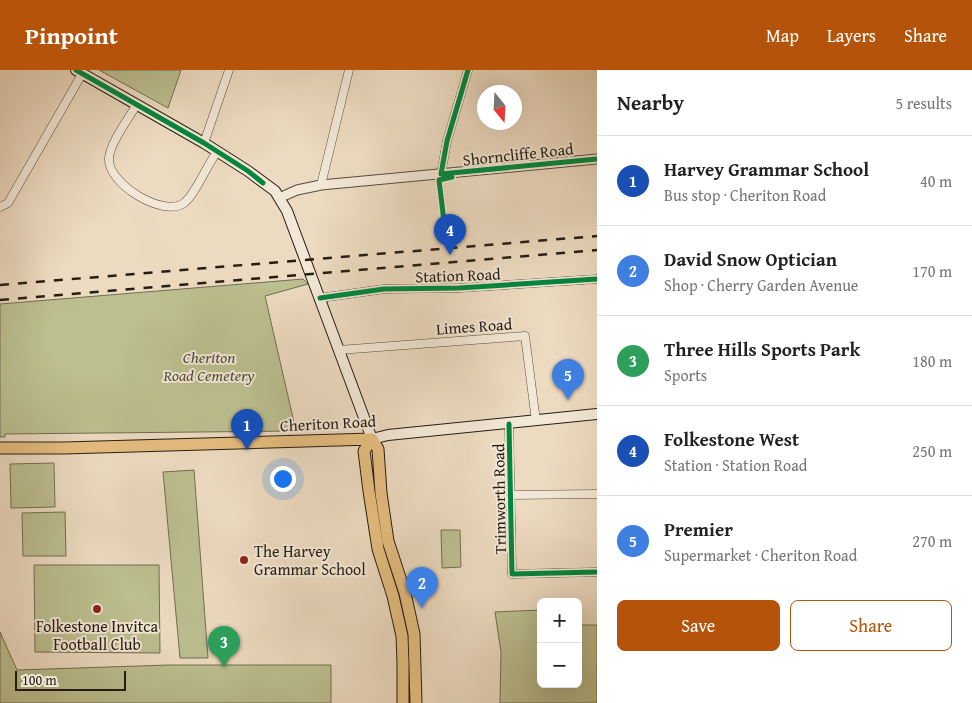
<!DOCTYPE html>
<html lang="en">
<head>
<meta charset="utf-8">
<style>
	body { margin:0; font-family:"Gentium Book Plus",serif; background:#f2f2f2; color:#222 }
	.controls { position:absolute; right:15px; bottom:15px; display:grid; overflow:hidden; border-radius:8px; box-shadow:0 5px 20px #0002 }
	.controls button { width:45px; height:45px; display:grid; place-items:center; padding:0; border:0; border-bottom:1px solid #e0e0e0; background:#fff; color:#222; font:25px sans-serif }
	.compass { position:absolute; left:477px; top:15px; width:45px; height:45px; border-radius:50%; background:#fff; box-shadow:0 5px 20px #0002; rotate:162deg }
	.scale { position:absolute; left:15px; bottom:12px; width:111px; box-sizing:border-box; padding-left:5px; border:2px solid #251d14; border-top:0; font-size:14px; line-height:18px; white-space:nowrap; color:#251d14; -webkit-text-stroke:4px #f3e8d7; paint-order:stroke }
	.you { position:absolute; left:282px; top:408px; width:18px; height:18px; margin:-12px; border:4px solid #fff; border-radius:50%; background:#1a73e8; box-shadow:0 0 0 8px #1a73e833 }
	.badge { display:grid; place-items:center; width:32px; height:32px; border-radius:50%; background:#b45309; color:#fff; font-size:16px; font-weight:700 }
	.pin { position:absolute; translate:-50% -41px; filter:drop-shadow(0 1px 2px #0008) }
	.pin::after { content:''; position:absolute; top:26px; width:18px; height:15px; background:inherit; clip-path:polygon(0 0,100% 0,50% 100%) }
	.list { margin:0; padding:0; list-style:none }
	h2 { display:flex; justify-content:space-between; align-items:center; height:65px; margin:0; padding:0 20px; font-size:21px }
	h2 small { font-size:16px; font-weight:400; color:#767676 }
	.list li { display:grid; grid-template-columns:32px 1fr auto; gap:15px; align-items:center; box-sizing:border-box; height:90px; padding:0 20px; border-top:1px solid #e0e0e0 }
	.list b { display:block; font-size:19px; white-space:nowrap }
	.list p { margin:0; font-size:16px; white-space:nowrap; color:#767676 }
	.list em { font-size:16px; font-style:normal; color:#767676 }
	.actions { display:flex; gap:10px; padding:15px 20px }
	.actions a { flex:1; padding:11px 0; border:1px solid #b45309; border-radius:8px; text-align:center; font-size:18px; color:#b45309 }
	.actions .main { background:#b45309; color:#fff }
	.map { position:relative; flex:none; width:597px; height:633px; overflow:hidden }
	header { display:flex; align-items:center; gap:30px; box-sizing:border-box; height:70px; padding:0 25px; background:#b45309; color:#fff }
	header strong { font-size:24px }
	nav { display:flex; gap:28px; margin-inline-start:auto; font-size:18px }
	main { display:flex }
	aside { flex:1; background:#fff }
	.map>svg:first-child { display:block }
	.green { fill:#bcbf90; stroke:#706e52 }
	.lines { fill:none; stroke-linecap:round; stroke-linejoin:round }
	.minor-casing { stroke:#574c3f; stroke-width:9 }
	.tertiary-casing { stroke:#574c3f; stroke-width:11 }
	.secondary-casing { stroke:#251d14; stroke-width:12 }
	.primary-casing { stroke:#251d14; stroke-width:13 }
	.minor { stroke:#f3e8d7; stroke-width:8 }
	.tertiary { stroke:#f3e8d7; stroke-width:9 }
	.secondary { stroke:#f3e8d7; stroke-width:10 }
	.primary { stroke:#e6be80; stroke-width:11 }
	.rail { stroke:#251d14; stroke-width:2.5; stroke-dasharray:9 9; stroke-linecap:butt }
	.cycleway-casing { stroke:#f3e8d7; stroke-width:8 }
	.cycleway { stroke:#00873e; stroke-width:5 }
	.poi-dot { fill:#8f2418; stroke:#f3e8d7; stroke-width:2 }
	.labels { text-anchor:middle; stroke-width:4; stroke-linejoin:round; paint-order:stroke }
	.street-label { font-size:16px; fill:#251d14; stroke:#f3e8d7 }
	.park-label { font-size:16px; font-style:italic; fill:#524e39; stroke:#f3e8d7 }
	.poi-label { font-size:16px; fill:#251d14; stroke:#f3e8d7; text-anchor:start }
</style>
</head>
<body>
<header>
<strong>Pinpoint</strong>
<nav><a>Map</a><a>Layers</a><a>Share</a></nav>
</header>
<main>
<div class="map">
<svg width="597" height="633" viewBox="0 0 597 633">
	<rect width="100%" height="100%" fill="#eddbc1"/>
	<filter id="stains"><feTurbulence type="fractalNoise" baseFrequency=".004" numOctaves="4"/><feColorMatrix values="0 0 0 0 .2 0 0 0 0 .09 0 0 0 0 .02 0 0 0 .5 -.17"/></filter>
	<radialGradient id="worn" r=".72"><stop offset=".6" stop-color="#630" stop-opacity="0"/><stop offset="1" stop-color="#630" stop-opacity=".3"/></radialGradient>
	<path class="green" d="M99,0H181L168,38Z
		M303,209L308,214L265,226L296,361L5,364V367H0V234Z
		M54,393L55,437L11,438L10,394Z
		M194,400L208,588H180L163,402Z
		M65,442L66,486H23L22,443Z
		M460,460L461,497L442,498L441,460Z
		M34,495H159L160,583L35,582Z
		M541,540V614H578V555H597V633H500L501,582L495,542Z
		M0,562L17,600L169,595H331V633H0Z"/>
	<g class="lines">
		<defs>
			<path id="minor" d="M137,34C129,48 110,73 109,88C107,114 164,148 184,133C195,125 207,95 217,82
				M204,73L229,0
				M441,104L447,71L468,0
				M321,115L349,0
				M0,137L8,133L82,4
				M320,228L384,219L459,218L597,209
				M339,280L525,266L536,351
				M509,354L512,504L597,502
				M511,425L597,424"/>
			<path id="tertiary" d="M279,128L297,120L321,115L597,89"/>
			<path id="secondary" d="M76,0L204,73L248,101L275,121L287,141L372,369L388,365L597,344"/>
			<path id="primary" d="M372,369L364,381L369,421L378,479L393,526L402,566L403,593V633
				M372,369L378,379L381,423L388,471L405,523L414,564L416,633
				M0,378H64L372,369"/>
		</defs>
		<use href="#minor" class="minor-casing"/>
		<use href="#tertiary" class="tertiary-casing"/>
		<use href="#secondary" class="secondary-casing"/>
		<use href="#primary" class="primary-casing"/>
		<use href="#minor" class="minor"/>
		<use href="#tertiary" class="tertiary"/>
		<use href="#secondary" class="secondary"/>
		<use href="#primary" class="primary"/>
		<path class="rail" d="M0,215L597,166
			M0,230L597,180"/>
		<defs>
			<path id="cycleway" d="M76,0L204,73L248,101L263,113
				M468,0L447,71L441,104L597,89
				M445,160L439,110L452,107
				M320,228L384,219L459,218L597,209
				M509,354L512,504L597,502"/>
		</defs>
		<use href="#cycleway" class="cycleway-casing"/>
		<use href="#cycleway" class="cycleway"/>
	</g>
	<g class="poi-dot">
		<circle cx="244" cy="490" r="5"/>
		<circle cx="97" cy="539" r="5"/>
	</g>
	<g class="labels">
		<g class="street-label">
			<text transform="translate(518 84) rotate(-6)" y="6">Shorncliffe Road</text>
			<text transform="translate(458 205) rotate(-2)" y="6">Station Road</text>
			<text transform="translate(474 256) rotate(-4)" y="6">Limes Road</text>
			<text transform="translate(328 353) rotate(-3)" y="6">Cheriton Road</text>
			<text transform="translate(499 429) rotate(-91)" y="6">Trimworth Road</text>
		</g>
		<g class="park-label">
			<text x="209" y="293">Cheriton<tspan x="209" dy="18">Road Cemetery</tspan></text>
		</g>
		<g class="poi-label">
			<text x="254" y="487">The Harvey<tspan x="254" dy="18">Grammar School</tspan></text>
			<text x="97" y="562" text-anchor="middle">Folkestone Invitca<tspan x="97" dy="18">Football Club</tspan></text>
		</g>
	</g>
	<rect width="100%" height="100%" filter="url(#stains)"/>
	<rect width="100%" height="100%" fill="url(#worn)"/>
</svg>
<div class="controls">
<button>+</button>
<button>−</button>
</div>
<svg class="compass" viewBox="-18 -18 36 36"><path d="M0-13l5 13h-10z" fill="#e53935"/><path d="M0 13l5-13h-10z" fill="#767676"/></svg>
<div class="scale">100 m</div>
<div class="you"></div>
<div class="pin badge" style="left:247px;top:380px;background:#1a4fb4">1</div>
<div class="pin badge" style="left:422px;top:538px;background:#3f7fe0">2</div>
<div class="pin badge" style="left:224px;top:597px;background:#2e9e5b">3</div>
<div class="pin badge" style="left:450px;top:185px;background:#1a4fb4">4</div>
<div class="pin badge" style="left:568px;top:330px;background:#3f7fe0">5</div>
</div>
<aside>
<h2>Nearby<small>5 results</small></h2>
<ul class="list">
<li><span class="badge" style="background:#1a4fb4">1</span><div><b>Harvey Grammar School</b><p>Bus stop · Cheriton Road</p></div><em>40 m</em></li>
<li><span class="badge" style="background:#3f7fe0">2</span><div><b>David Snow Optician</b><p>Shop · Cherry Garden Avenue</p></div><em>170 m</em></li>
<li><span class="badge" style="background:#2e9e5b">3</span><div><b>Three Hills Sports Park</b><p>Sports</p></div><em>180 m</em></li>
<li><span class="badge" style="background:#1a4fb4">4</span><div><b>Folkestone West</b><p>Station · Station Road</p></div><em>250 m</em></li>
<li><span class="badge" style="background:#3f7fe0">5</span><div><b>Premier</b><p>Supermarket · Cheriton Road</p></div><em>270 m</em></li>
</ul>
<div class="actions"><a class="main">Save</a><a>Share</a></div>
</aside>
</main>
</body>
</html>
